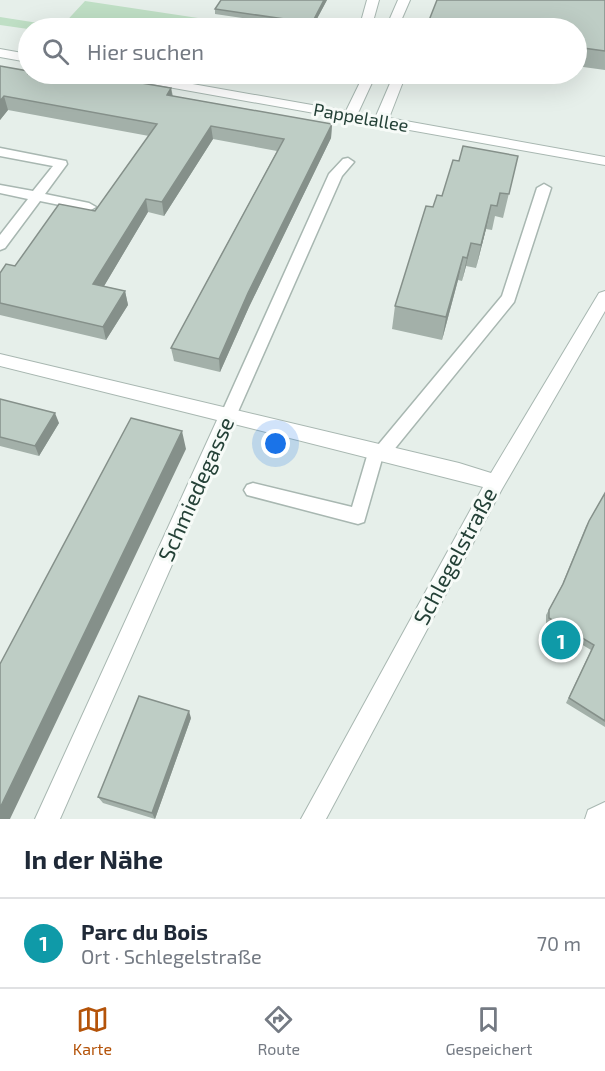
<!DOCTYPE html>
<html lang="de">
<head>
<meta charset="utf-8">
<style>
	body { margin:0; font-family:"Exo 2",sans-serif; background:#f2f2f3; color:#1f2937 }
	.you { position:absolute; left:276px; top:444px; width:21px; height:21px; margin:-15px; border:4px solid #fff; border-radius:50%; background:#1a73e8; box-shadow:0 0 0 9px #1a73e833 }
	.badge { display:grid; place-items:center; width:39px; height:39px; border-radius:50%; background:#b45309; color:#fff; font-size:20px; font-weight:700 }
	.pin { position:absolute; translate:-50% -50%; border:3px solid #fff; box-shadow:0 2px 6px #0006 }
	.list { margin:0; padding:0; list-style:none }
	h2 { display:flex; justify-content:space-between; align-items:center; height:78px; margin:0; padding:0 24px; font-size:26px }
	h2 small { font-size:20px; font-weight:400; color:#747a83 }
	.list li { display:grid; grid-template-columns:39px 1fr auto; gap:18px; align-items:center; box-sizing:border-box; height:90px; padding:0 24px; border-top:2px solid #e0e1e3 }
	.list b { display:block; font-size:22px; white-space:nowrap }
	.list p { margin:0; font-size:20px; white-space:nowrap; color:#747a83 }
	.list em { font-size:20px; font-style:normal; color:#747a83 }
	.icon { flex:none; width:33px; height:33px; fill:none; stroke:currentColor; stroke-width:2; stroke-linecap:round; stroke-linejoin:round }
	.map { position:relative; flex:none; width:605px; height:819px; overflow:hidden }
	.search { position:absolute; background:#fff; box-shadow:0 6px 24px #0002; left:18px; right:18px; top:18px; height:66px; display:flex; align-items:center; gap:15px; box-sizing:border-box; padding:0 21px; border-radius:33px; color:#747a83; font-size:22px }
	.sheet { height:168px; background:#fff }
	nav { display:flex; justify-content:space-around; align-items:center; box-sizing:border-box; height:84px; border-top:2px solid #e0e1e3; background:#fff; font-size:16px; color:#747a83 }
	nav a { display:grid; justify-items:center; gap:3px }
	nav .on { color:#b45309 }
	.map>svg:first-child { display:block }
	.green { fill:#bfdfc5 }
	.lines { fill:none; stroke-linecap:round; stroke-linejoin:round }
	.service-casing { stroke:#a8b7b1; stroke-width:3 }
	.minor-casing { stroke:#a8b7b1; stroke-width:2 }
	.tertiary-casing { stroke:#a8b7b1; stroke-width:2 }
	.service { fill:#fff; fill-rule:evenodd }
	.minor { fill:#fff; fill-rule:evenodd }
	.tertiary { fill:#fff; fill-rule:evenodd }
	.wall { fill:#a3b0a9 }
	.shaded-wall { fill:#85908a }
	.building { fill:#becdc5; stroke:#85908a; stroke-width:1.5 }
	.labels { text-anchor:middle; stroke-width:6; stroke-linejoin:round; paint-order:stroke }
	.far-street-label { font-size:18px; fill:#244137; stroke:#f7fbf8 }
	.street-label { font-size:22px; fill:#244137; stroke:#f7fbf8 }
</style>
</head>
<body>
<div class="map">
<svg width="605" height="819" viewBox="0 0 605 819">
	<rect width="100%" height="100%" fill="#e6efea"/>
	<path class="green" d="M85,1L198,18L190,28H60Z
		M0,17L51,25L48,28L28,29L0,25Z"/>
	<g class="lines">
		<defs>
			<path id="service" d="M0,148L66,161L67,164L45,194L89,203L96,207L89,211L40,201L5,248L0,250V235L28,199L0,193V185L33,191L53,166L0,156Z
				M348,158L354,162L342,176L237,414L235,419H223L221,414L329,174L343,159Z
				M544,184L551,188L514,302L388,457L382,459L364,522L358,524L247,495L244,490L247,485L253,483L352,507L370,446L378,445L502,296L537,188Z"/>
			<path id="minor" d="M605,291V311L502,489L326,819H301L483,487L234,424L60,819H35L217,420L0,366V354L459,463L491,473L599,293Z
				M605,802V819H585L588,810Z"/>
			<path id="tertiary" d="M367,0H379L374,18L375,28H363L362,18Z
				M398,0H410L400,23L401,28H389L388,23Z
				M0,49L28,54V62L0,57Z
				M112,74H136L346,111L364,74H376L358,113L376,116L394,74H406L389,118L605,157V165L118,78Z"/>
		</defs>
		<use href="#service" class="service-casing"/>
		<use href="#minor" class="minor-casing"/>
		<use href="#tertiary" class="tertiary-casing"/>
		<use href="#service" class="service"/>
		<use href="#minor" class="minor"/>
		<use href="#tertiary" class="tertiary"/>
	</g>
	<path class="wall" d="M327,0L312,28L215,14V9Z
		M605,0V70L576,66V28Z
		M0,66L57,76L171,88L173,96L332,124L331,138L249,307L220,372L174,361L171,348L277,151L213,139L164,216L148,212L104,286L125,291L128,305L106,340L0,315V273L15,266L95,211L149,136L8,110L0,120Z
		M497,74H565L560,83Z
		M518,156L503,218L495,216L492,230L486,229L476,268L466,266L462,281L458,280L442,340L392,329L395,306L433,207L442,196L459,161Z
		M0,399L59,423L39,456L0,446Z
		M605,493V727L566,703L591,650L546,623V615L561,587L586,526Z
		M191,718L155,819L103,803L98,797Z"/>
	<path class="shaded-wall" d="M324,0H327L312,28V23Z
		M171,88L173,102L167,95Z
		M4,96L8,110L0,120V101Z
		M332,124L331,138L249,307L220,372L219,359L248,293Z
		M211,126L213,139L164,216L162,202Z
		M146,199L148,212L97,298L93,284Z
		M491,205L486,229L476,268L481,245Z
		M471,243L466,266L462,281L467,258Z
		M463,257L458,280L442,340L446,317Z
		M125,291L128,305L106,340L103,327Z
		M55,413L59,423L39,456L35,446Z
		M182,431L186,449L10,819H0V808Z
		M189,711L191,718L155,819L152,813Z"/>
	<path class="building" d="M221,0H324L312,23L215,9Z
		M437,0H605V51L576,47V28H426Z
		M0,66L28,71V74H42L57,76L60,74H88L171,88L167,95L332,124L248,293L219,359L171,348L284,139L211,126L162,202L146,199L93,284L125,291L103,327L0,303V273L6,264L15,266L59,204L95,211L157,124L4,96L0,101Z
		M463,146L518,156L509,194L500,193L497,206L491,205L481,245L471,243L467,258L463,257L446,317L395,306L426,206L433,207L437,195L442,196L453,160L459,161Z
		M0,399L55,413L35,446L0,437Z
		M131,418L182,431L0,808V664Z
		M605,493V721L569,698L594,645L549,618V610L563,584L589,521Z
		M139,696L189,711L152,813L98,797Z"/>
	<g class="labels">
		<g class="far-street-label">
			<text transform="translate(361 118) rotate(10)" y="6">Pappelallee</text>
		</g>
		<g class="street-label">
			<text transform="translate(196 489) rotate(-66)" y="8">Schmiedegasse</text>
			<text transform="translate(455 556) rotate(-62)" y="8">Schlegelstraße</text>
		</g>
	</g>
</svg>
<div class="you"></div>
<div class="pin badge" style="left:561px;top:640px;background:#0f9aa8">1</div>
<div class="search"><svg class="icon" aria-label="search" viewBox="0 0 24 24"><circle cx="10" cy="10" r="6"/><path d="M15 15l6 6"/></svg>Hier suchen</div>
</div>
<section class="sheet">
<h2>In der Nähe<small></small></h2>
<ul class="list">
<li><span class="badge" style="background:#0f9aa8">1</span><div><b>Parc du Bois</b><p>Ort · Schlegelstraße</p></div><em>70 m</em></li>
</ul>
</section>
<nav>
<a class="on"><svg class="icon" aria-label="map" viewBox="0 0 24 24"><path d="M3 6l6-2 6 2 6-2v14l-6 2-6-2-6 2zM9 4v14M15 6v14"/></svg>Karte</a>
<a><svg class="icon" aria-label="directions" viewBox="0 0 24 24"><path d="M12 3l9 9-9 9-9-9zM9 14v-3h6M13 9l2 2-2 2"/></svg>Route</a>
<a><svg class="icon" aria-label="saved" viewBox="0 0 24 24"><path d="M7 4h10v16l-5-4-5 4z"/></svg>Gespeichert</a>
</nav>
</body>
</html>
